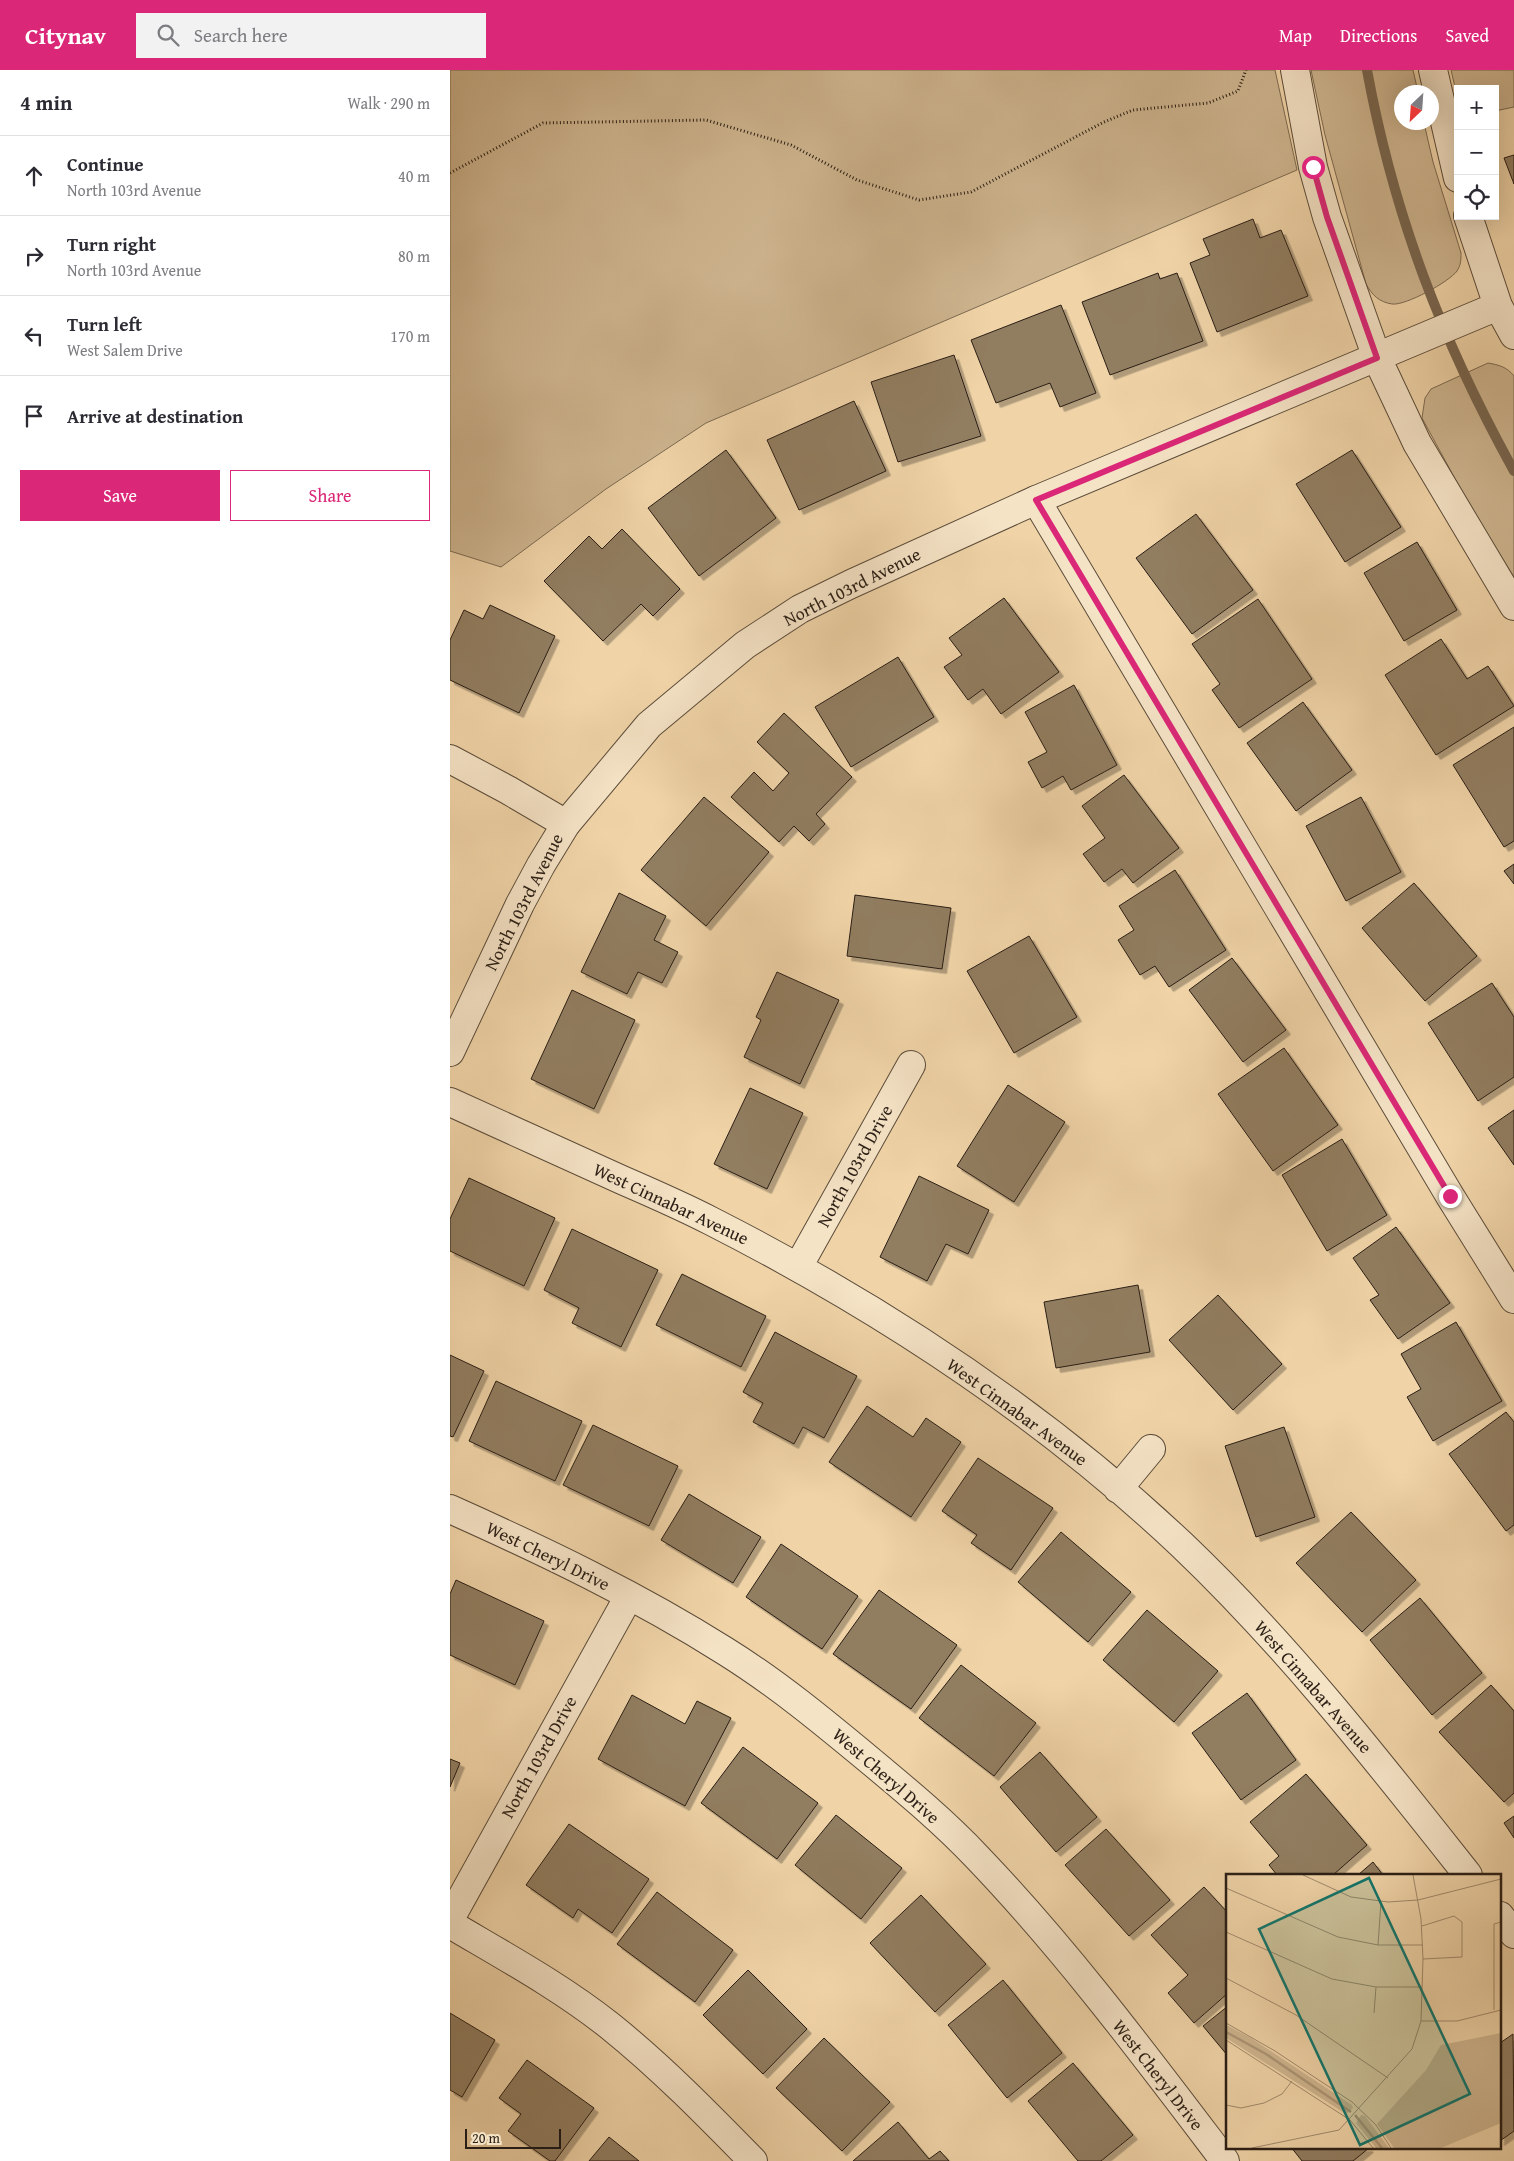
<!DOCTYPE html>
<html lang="en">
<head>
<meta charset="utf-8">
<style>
	body { margin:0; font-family:"Gentium Book Plus",serif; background:#f2f2f3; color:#2b2b33 }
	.controls { position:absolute; right:15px; top:15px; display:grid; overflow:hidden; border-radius:0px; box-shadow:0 5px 20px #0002 }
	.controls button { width:45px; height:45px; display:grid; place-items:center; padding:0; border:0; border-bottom:1px solid #e1e1e2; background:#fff; color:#2b2b33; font:25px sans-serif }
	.compass { position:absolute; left:944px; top:15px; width:45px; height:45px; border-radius:50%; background:#fff; box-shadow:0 5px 20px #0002; rotate:205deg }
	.scale { position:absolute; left:15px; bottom:12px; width:96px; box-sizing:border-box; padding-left:5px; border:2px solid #2a1e15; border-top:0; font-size:14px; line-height:18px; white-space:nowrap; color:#2a1e15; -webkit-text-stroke:4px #f5e3c6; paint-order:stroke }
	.stop { position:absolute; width:15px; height:15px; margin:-11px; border:4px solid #db2777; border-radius:50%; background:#fff }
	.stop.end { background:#db2777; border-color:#fff; box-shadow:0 1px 5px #0008 }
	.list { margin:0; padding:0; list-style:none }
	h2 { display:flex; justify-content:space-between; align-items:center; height:65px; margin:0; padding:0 20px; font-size:21px }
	h2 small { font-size:16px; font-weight:400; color:#7c7c81 }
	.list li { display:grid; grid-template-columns:32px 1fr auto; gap:15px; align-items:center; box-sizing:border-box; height:80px; padding:0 20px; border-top:1px solid #e1e1e2 }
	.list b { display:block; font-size:19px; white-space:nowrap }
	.list p { margin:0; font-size:16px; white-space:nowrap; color:#7c7c81 }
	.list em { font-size:16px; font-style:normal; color:#7c7c81 }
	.actions { display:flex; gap:10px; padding:15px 20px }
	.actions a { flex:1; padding:11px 0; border:1px solid #db2777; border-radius:0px; text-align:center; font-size:18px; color:#db2777 }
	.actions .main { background:#db2777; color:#fff }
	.icon { flex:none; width:28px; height:28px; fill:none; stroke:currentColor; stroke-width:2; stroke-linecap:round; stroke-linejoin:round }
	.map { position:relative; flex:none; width:1064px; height:2091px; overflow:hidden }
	header { display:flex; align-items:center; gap:30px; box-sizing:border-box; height:70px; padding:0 25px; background:#db2777; color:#fff }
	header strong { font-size:24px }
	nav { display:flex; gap:28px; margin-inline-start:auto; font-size:18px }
	.search { width:350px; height:45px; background:#f2f2f3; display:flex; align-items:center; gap:12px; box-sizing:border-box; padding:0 18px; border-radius:0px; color:#7c7c81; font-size:19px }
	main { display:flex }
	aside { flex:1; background:#fff }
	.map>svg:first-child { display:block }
	.green { fill:#ceb58f; stroke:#7c6a52 }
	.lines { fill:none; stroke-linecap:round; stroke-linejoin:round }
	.stream { stroke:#79664f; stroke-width:10 }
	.building { fill:#917d61; stroke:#2a1e15; filter:url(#shadow) }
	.minor-casing { stroke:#5c4c3a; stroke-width:30 }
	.tertiary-casing { stroke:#5c4c3a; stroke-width:30 }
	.path { stroke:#2a1e15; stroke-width:3; stroke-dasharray:1 2.5; stroke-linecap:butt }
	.minor { stroke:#f5e3c6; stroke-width:28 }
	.tertiary { stroke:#f5e3c6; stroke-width:28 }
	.route { stroke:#db2777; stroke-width:6 }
	.labels { text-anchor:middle; stroke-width:4; stroke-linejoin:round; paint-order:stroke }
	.street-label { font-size:18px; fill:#2a1e15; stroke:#f5e3c6 }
	.inset-river { fill:none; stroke:#ad9676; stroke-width:2.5 }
	.inset-road { fill:none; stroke:#a18b6d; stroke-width:1 }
	.view { fill:#0f766e; fill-opacity:0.15; stroke:#0f766e; stroke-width:2.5 }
	.inset-edge { fill:none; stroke:#2a1e15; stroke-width:2.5 }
</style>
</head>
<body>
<header>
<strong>Citynav</strong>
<div class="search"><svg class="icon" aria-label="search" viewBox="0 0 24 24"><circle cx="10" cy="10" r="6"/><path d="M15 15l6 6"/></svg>Search here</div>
<nav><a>Map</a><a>Directions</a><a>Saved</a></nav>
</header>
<main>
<aside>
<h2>4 min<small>Walk · 290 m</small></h2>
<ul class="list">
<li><svg class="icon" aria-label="ahead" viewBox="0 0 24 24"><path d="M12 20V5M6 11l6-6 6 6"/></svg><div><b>Continue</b><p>North 103rd Avenue</p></div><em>40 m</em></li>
<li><svg class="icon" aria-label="right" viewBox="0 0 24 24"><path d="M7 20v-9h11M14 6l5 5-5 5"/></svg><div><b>Turn right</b><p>North 103rd Avenue</p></div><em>80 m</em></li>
<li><svg class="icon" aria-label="left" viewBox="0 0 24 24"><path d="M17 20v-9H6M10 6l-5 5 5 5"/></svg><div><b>Turn left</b><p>West Salem Drive</p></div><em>170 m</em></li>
<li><svg class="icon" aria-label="arrive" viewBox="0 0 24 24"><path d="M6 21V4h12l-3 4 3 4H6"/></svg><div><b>Arrive at destination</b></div></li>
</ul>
<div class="actions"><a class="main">Save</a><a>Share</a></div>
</aside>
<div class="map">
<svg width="1064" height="2091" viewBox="0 0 1064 2091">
	<defs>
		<filter id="shadow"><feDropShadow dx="4.5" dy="4.5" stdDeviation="0" flood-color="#0004"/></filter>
	</defs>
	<rect width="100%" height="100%" fill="#f0d4a8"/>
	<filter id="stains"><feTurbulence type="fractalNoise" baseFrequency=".004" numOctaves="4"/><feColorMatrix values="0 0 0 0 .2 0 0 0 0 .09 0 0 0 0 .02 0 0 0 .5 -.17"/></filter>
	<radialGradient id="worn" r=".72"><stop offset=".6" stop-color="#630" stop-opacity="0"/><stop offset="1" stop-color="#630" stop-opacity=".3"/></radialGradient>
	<path class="green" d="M0,0H825L847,100L256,353L156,419L51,497L0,481Z
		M861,0H963L968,22H952V52L974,53L983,92L1011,183C1011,190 1011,195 1007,201C999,212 955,236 942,234C929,232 922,225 916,214L875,65Z
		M1001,0H1064V37L1045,41V19H1008V30Z
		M1038,293C1049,295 1057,297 1064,306V507L1016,429L972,348L975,328L981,319Z"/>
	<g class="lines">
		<path class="stream" d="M917,0C944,146 992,271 1064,401"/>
	</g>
	<path class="building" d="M1064,85V114L1054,88Z
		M803,149L810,168L831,160L858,226L767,262L740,193L760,185L753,169Z
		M708,203L710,209L727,203L753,271L660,305L632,232Z
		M611,235L646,323L610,337L600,313L546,333L521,270Z
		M504,285L531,366L448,392L421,312Z
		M404,331L436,401L349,440L317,370Z
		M276,380L326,448L249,506L198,438Z
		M902,380L951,457L895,492L846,414Z
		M746,444L803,520L742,564L686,488Z
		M172,459L230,519L203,546L191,534L153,571L94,511L139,466L152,479Z
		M967,472L1007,540L954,571L914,503Z
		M554,528L609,602L551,644L533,619L518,630L494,597L512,585L499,568Z
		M808,529L862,609L789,658L762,620L770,614L742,574Z
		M40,535L105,566L69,643L0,610V570L14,540L33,549Z
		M991,569L1017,609L1038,596L1064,636L986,685L935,605Z
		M448,587L484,647L401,697L365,637Z
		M624,615L667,695L621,720L613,706L592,718L578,692L597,682L575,642Z
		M853,632L902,700L846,741L797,673Z
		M334,643L402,707L366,744L375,754L359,771L344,756L329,772L281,727L304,702L323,721L339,703L307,672Z
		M1064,657V771L1054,777L1003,695Z
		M674,705L729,778L683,813L672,799L654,812L633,784L655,768L632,736Z
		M254,727L319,782L256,856L191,800Z
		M911,727L951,802L896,831L856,756Z
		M1064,794V814L1054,801Z
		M725,800L776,880L719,917L705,896L690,905L668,870L684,860L669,836Z
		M964,813L1027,886L975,931L912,858Z
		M169,823L216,846L204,870L228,882L212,913L188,902L177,924L131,902Z
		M405,825L501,838L492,899L397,886Z
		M579,866L627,947L564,983L517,901Z
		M782,888L836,960L793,992L739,920Z
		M327,902L389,930L350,1014L294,987L311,950L306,947Z
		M1042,913L1064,947V1007L1028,1031L978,953Z
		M122,920L185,950L144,1039L81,1009Z
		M834,978L888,1055L823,1101L768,1024Z
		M558,1015L615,1052L564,1132L507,1096Z
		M300,1018L353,1043L317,1119L264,1094Z
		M1064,1040V1095L1038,1058Z
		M892,1069L937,1145L877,1181L832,1105Z
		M469,1106L539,1140L518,1184L496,1174L477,1211L430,1187Z
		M19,1108L105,1148L74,1216L0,1181V1149Z
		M946,1157L1000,1233L948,1269L920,1230L929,1225L903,1188Z
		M122,1159L208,1200L171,1277L122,1253L129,1238L94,1220Z
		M232,1204L316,1246L291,1297L206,1255Z
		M688,1215L700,1282L606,1298L594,1232Z
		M768,1225L832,1294L783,1340L719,1270Z
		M1006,1252L1052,1331L983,1371L957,1327L971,1319L951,1284Z
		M325,1262L407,1306L374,1368L353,1357L344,1374L303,1352L313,1333L293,1322Z
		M0,1285L34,1301L3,1367L0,1366Z
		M46,1311L132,1351L105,1411L19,1371Z
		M417,1336L463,1367L476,1348L511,1372L461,1447L379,1392Z
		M1056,1342L1064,1352V1455L1056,1461L999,1384Z
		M143,1355L228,1396L199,1456L113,1415Z
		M834,1357L865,1447L806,1467L775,1376Z
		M528,1388L603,1438L561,1500L521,1473L527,1465L492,1441Z
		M239,1424L311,1467L283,1513L211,1470Z
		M901,1442L966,1510L912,1562L846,1493Z
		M611,1462L681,1522L638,1572L568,1512Z
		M331,1474L408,1526L372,1579L296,1527Z
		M6,1510L94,1551L65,1615L0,1585V1524Z
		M429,1520L507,1575L461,1639L383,1584Z
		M970,1528L1032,1603L982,1645L920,1570Z
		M697,1540L768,1601L724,1652L653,1590Z
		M511,1595L586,1653L544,1706L469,1648Z
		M1041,1615L1064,1641V1723L1054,1732L989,1662Z
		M797,1623L846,1690L791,1730L742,1663Z
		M182,1625L235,1654L247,1631L281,1648L235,1736L148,1689Z
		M293,1677L368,1733L327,1789L251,1733Z
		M590,1682L647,1747L606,1782L550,1717Z
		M0,1689L10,1693L0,1717Z
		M856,1704L917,1775L883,1805H827L819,1795L829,1786L800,1752Z
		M386,1745L452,1798L411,1849L345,1795Z
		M1064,1746V1768L1054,1753Z
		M119,1754L199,1809L162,1863L128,1839L123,1848L76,1815Z
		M656,1759L720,1830L679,1866L615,1795Z
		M923,1792L933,1805H908Z
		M754,1817L778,1843V1923L744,1953L718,1923L738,1905L701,1865Z
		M207,1822L283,1880L245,1932L167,1874Z
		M471,1825L536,1894L485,1942L420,1873Z
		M298,1900L357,1959L313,2004L253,1945Z
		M553,1910L612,1983L557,2028L498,1955Z
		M778,1936V1986L753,1956Z
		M0,1943L45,1970L12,2027L0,2020Z
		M1063,1964L1064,2061L1050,2071V1973Z
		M374,1968L440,2032L392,2081L326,2018Z
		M77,1990L144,2038L105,2091H100L58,2061L71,2044L49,2028Z
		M623,1993L683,2065L651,2091H628L578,2031Z
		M448,2052L479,2089L490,2081L499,2091H403Z
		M159,2067L189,2091H139Z
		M841,2077H918L919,2078L903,2091H852Z"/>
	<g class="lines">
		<defs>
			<path id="minor" d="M586,430L1000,1126L1064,1229
				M0,689L58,720L116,754
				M0,1032C57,1058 115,1084 172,1110C202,1123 232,1136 261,1151C430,1237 593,1344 732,1475C838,1576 927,1690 1018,1805
				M348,1197L461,995
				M668,1419L701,1379
				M0,1439C94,1481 188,1526 275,1581C328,1614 376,1654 423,1693C459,1723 495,1753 527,1787C617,1881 696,1987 775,2091
				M1050,1846L1064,1864
				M0,1849L179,1526
				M0,1854C54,1886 111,1917 160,1956C211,1997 257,2044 303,2091"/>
			<path id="tertiary" d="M845,0L863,97L877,147L927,288L967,373L1064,536
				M983,0L1008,108
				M1018,146L1048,236L1064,265
				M0,982L70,834L91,795L116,754L199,655L295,575L350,539L401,514L586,430L1048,236"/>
		</defs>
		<use href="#minor" class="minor-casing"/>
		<use href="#tertiary" class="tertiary-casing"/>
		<path class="path" d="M0,103L93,53L256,50L341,75L407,110L469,130L521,122L654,52L683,40L758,33L788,21L796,0"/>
		<use href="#minor" class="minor"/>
		<use href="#tertiary" class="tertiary"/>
	</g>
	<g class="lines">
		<path class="route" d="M863,97L877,147L927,288L586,430L1000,1126"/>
	</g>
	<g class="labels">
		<g class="street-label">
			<text transform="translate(402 517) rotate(-27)" y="6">North 103rd Avenue</text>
			<text transform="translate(74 832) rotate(-63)" y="6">North 103rd Avenue</text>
			<text transform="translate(405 1096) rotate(-61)" y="6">North 103rd Drive</text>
			<text transform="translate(221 1134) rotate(25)" y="6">West Cinnabar Avenue</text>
			<text transform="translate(567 1342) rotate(36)" y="6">West Cinnabar Avenue</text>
			<text transform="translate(98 1486) rotate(26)" y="6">West Cheryl Drive</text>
			<text transform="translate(863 1617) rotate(49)" y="6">West Cinnabar Avenue</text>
			<text transform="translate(89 1687) rotate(-61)" y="6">North 103rd Drive</text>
			<text transform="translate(436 1706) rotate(41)" y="6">West Cheryl Drive</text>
			<text transform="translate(708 2005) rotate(52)" y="6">West Cheryl Drive</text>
		</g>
	</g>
	<g transform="translate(776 1804)">
		<rect width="275" height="275" fill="#f0d4a8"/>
		<path d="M0,151L25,164L126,231L127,234L120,240L0,164ZM275,159V249L215,274H168L151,250L200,196L215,171ZM135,241L139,242L163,274H150L130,249Z" fill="#ceb58f"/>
		<path class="inset-river" d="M0,158L40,180L125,238M129,241L156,274"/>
		<path class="inset-road" d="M77,1L125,23L162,28L192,26L275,5M0,14L112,63L152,71H197M196,52L228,42L236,48V83L197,85M0,58L106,105L150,113H196M152,71L155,28M0,104L70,141L162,204M268,136V50L275,48M148,139L150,113M195,147H231L275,136M0,149L49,177L126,228L150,251L165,274M0,166L124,246L147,274M0,231L15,234L38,229L56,220L66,207M26,274L113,256L186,175L195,147L197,85L195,45L187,1"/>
		<path class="view" d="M143,4L244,220L134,271L33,55Z"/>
		<rect width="275" height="275" class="inset-edge"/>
	</g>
	<rect width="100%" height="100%" filter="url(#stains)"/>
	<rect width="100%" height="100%" fill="url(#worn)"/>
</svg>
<div class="controls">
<button>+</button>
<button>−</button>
<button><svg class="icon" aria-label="locate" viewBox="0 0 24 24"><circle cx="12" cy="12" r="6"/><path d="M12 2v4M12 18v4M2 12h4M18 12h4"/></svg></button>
</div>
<svg class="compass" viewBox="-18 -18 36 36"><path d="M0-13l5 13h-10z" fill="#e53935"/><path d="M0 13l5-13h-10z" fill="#7c7c81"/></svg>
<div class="scale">20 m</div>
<div class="stop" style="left:863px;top:97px"></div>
<div class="stop end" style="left:1000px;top:1126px"></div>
</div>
</main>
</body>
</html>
